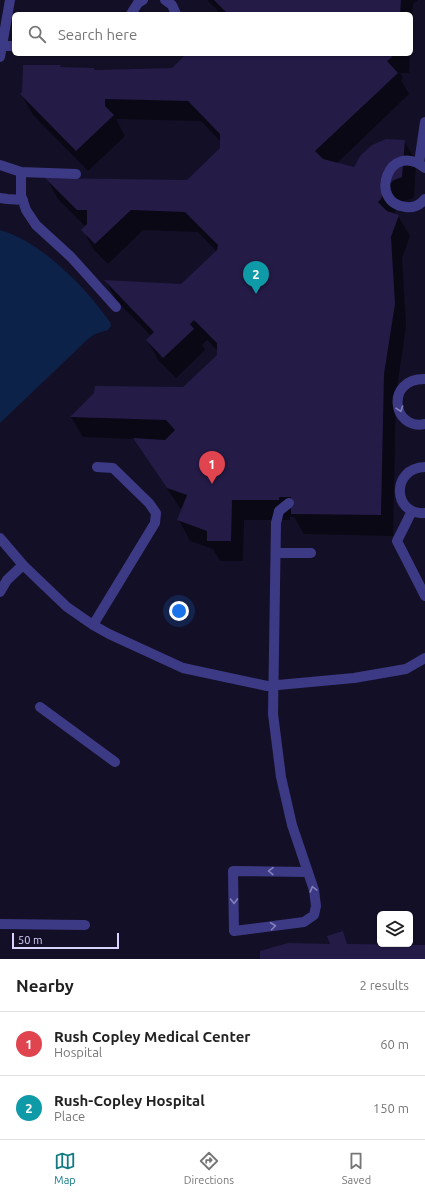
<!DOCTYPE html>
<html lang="en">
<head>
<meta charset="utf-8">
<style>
	body { margin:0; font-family:Ubuntu,sans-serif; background:#f2f2f2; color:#222 }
	.controls { position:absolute; right:12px; bottom:12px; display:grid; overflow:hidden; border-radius:6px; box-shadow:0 1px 3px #0004 }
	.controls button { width:36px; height:36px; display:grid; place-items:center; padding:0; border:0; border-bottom:1px solid #e0e0e0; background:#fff; color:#222; font:20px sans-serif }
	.scale { position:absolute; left:12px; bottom:10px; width:107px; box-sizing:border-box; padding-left:4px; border:2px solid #d9d4ff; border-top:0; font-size:11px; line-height:14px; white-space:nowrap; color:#d9d4ff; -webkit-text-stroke:3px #130f26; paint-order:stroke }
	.you { position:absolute; left:179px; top:611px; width:14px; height:14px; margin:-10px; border:3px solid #fff; border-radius:50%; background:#1a73e8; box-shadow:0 0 0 6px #1a73e833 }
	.badge { display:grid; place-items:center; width:26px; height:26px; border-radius:50%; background:#137a85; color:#fff; font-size:13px; font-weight:700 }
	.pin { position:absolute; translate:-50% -33px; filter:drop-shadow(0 1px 2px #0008) }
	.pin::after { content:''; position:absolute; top:21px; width:14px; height:12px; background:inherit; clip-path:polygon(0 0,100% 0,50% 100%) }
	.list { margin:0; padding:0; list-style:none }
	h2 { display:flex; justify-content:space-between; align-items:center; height:52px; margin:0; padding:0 16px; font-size:17px }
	h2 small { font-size:13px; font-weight:400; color:#767676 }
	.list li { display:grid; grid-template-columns:26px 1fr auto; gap:12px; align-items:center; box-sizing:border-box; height:64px; padding:0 16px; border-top:1px solid #e0e0e0 }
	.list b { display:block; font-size:15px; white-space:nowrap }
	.list p { margin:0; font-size:13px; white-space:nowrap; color:#767676 }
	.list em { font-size:13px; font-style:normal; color:#767676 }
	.icon { flex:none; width:22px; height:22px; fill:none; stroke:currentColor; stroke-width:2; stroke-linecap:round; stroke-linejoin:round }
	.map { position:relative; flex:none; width:425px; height:959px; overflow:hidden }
	.search { position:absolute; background:#fff; box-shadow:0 1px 3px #0004; left:12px; right:12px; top:12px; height:44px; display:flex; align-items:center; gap:10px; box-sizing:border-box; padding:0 14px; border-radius:6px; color:#767676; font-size:15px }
	.sheet { height:180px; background:#fff }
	nav { display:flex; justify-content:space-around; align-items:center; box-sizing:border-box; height:56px; border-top:1px solid #e0e0e0; background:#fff; font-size:11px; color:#767676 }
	nav a { display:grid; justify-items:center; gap:2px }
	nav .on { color:#137a85 }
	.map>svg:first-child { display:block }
	.water { fill:#0c2248 }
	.shadow { fill:#0007 }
	.building { fill:#241b47 }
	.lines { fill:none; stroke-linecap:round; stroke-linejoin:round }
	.minor { stroke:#3d3a85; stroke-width:10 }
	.oneway { stroke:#837fbc }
</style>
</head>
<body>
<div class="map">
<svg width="425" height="959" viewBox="0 0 425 959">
	<rect width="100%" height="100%" fill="#130f26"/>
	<path class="water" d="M0,230C42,242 85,287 110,322L111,326L108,330L95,334L88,339L0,423Z"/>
	<path class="shadow" d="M207,0H418L413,4L411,43V14H221Z
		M188,54H410L409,73H400L403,78L401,80L409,94L336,164L354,169L404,141L416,162L414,198L406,200L396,209L394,215L398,216L410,236L402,258L406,326L396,395L393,536L304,534L294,517H290V520H244L243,561H220L213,549L190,541L179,520L183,509L180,508L147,458L135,439L83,437L71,417L183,388L218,356V351L207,340L202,345L205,350L176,378L159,361L147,340L151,336L117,301L106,281L181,285L217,252L198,232L143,230L108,264L94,250L83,230L86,227L58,199L47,179L187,181L221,148V142L201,121L116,119L125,136L88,171L33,115L21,94L60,66L61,68L94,69L95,71L172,69Z"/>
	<path class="building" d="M214,0H401L400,14H228Z
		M186,54H390L392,57L387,61L398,73L315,151L323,159L354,167L360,156L372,145L386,139L405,140L402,177L394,180L385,188L381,199L378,202L387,211L399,215L391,237L395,304L384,374L381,515L291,514V497H279V500H232L231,541H207V531L177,520L187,495L167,488L133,438L165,440L175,430L166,420L70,417L94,393L95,386L183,387L217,355V343L194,320L190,324L194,329L163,358L146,340L154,332L104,280L181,284L217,250L218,245L185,212L131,210L95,244L81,230L87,224V210H77L45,178L187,180L220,148V134L188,101L105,99V106L114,115L76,151L20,94L22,92L23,65H61L60,67L94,68V70L172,68Z
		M343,931L347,944L425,945V959H260V951L288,943L330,944L327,936Z"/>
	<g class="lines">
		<path class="minor" d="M165,0L172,5L176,14
			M131,14L138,3L143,0
			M3,46H14
			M0,57L10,0
			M419,163L425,122
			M0,165L21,172V195L26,210L36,225L71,257L116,307
			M425,168C389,139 367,203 406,207C413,208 420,205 425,199
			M21,172L76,174
			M0,198L7,199L23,200
			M425,379C385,378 392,431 425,424
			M425,467C390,468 393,516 425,513
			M289,503L279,511L276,523L273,714L281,777L292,825L314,890L316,906L314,915L304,922L234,931L233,871L308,872
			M412,511L397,541L425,596
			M0,538L23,565L67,607L93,625L109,634L183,668L267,686L354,678L406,669L425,658
			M276,553H311
			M0,592L7,580L23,565
			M93,625L155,523L156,513L149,503L113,468L97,467
			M40,707L115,762
			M0,924L85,925"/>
	</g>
	<defs><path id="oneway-chevron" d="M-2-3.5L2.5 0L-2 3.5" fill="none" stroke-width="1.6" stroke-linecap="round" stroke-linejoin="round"/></defs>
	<g class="oneway">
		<use href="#oneway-chevron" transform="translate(400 409) rotate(71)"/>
		<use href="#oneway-chevron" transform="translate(271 871) rotate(-179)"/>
		<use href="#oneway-chevron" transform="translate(313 889) rotate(-105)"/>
		<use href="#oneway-chevron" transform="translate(234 901) rotate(89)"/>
		<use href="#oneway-chevron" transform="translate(273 926) rotate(-7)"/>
	</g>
</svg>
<div class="controls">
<button><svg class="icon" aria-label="layers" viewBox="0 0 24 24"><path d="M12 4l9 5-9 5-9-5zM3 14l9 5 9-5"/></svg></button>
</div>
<div class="scale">50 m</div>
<div class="you"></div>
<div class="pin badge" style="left:212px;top:484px;background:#e0444e">1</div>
<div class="pin badge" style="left:256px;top:294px;background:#0f9aa8">2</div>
<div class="search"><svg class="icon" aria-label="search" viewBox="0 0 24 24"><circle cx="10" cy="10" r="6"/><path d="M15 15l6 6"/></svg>Search here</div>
</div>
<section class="sheet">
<h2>Nearby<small>2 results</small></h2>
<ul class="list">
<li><span class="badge" style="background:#e0444e">1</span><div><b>Rush Copley Medical Center</b><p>Hospital</p></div><em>60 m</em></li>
<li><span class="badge" style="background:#0f9aa8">2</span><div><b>Rush-Copley Hospital</b><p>Place</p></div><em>150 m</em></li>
</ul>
</section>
<nav>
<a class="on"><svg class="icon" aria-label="map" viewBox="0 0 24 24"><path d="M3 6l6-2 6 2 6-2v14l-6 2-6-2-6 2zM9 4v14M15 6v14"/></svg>Map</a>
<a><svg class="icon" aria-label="directions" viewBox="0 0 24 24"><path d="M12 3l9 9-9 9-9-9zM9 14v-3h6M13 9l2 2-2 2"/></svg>Directions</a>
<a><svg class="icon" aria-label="saved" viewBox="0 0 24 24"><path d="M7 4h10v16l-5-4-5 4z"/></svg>Saved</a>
</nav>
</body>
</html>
